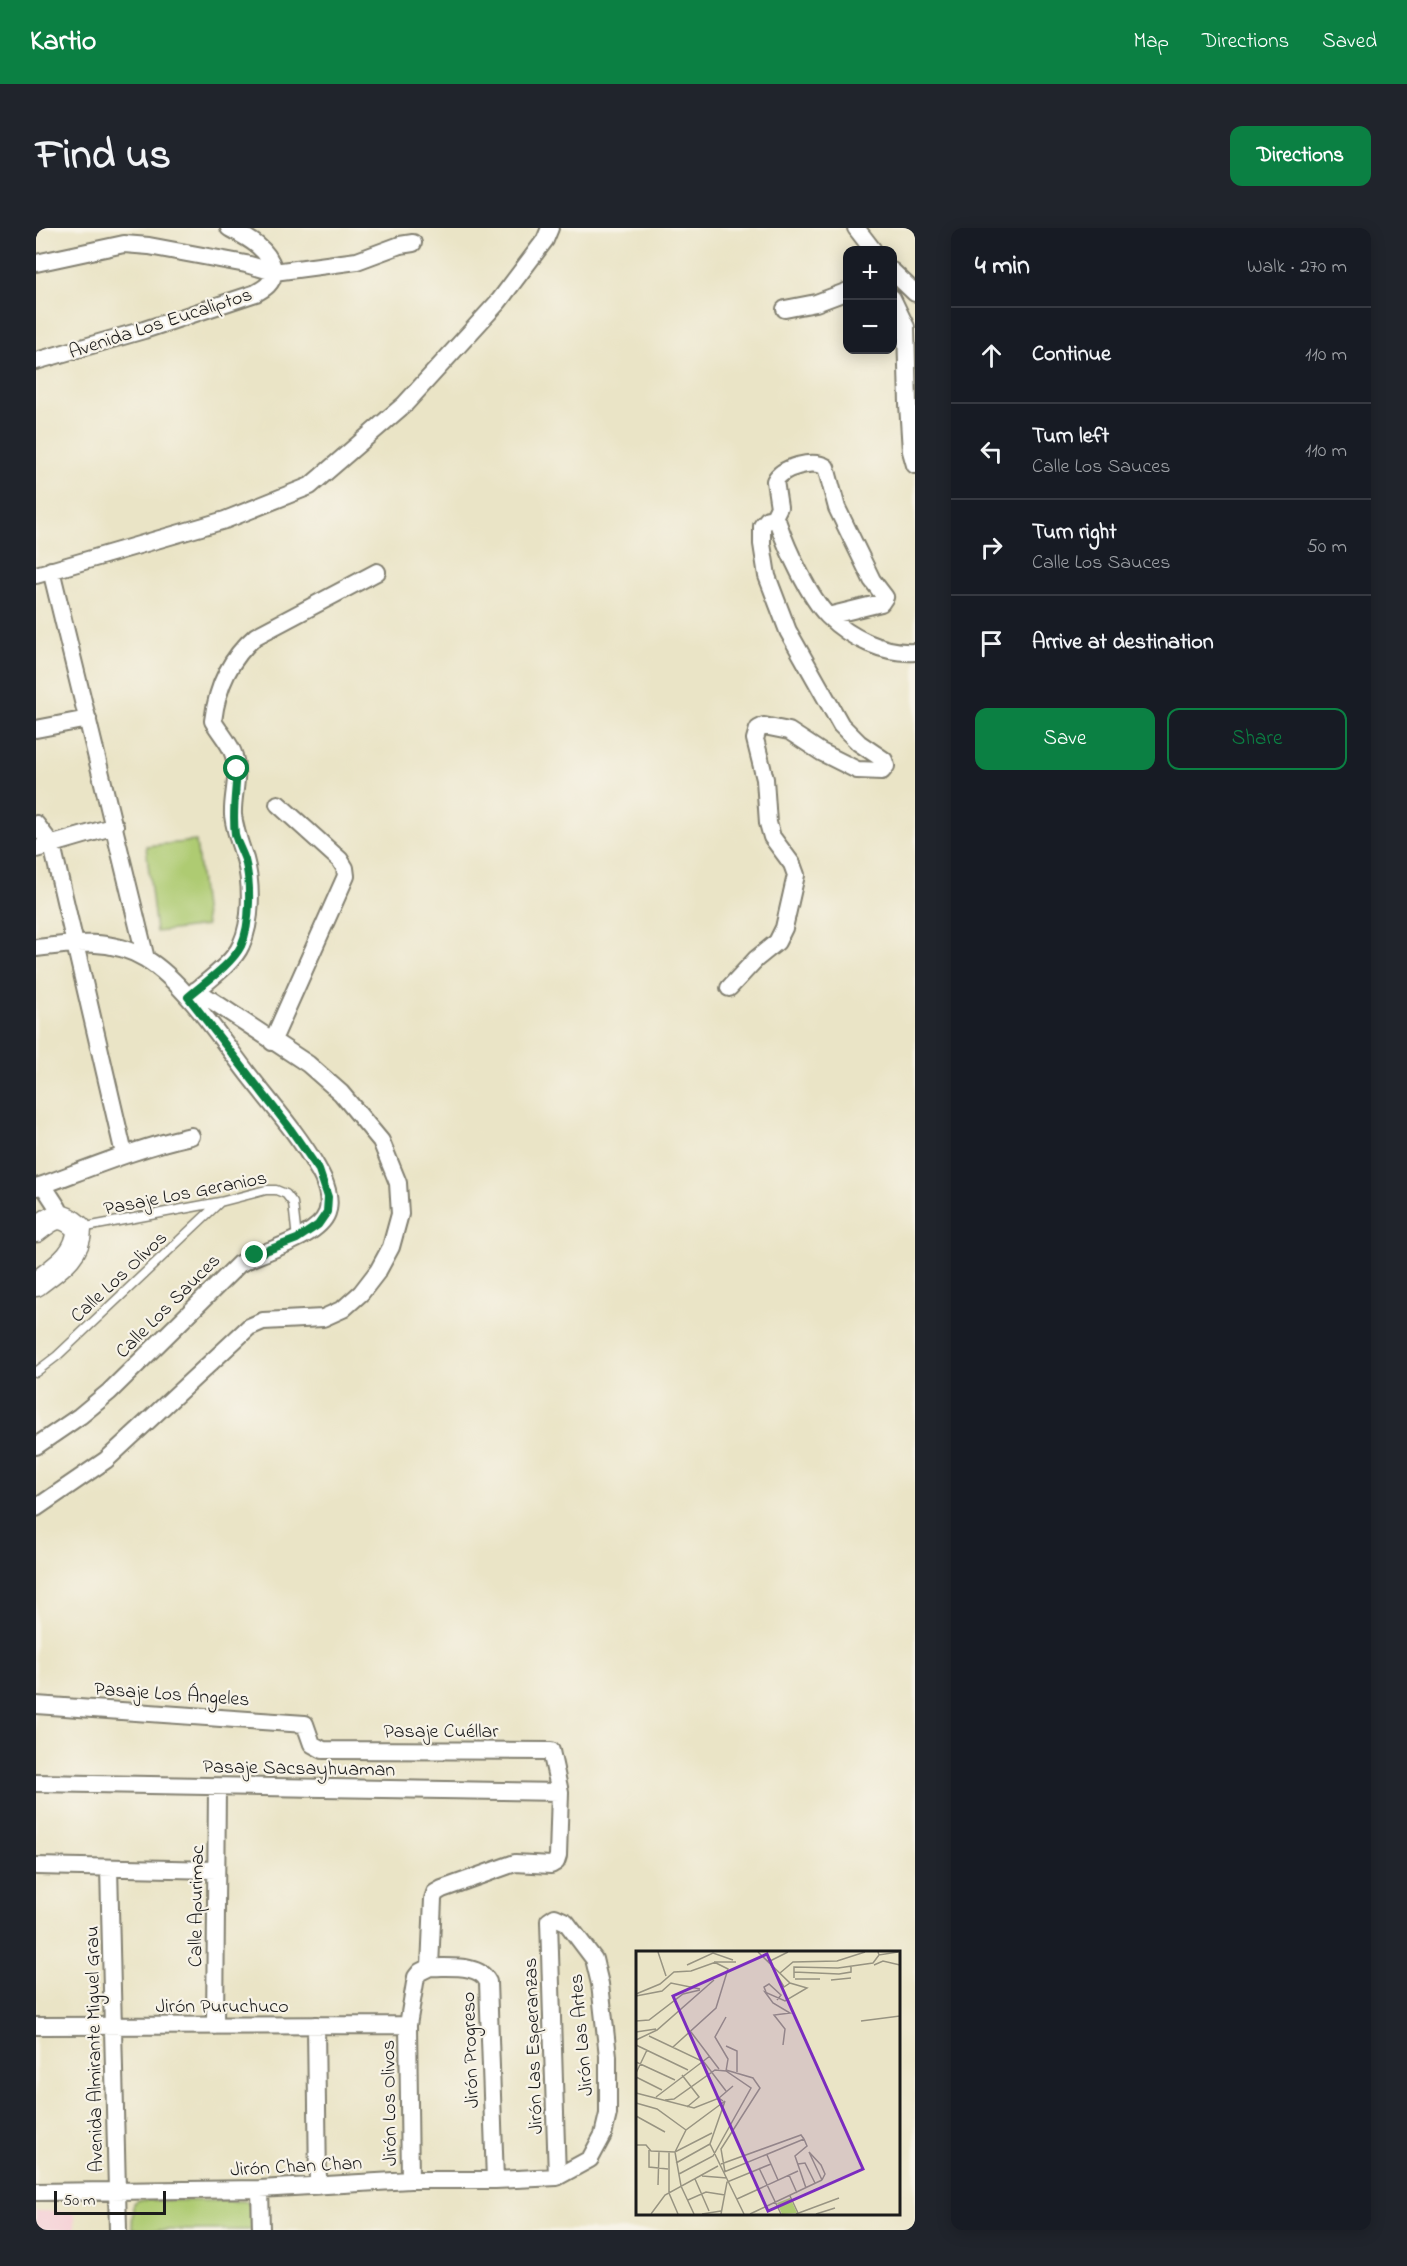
<!DOCTYPE html>
<html lang="en">
<head>
<meta charset="utf-8">
<style>
	body { margin:0; font-family:"Indie Flower",sans-serif; background:#20242c; color:#f1f3f6 }
	.controls { position:absolute; right:18px; top:18px; display:grid; overflow:hidden; border-radius:12px; box-shadow:0 3px 15px #0003 }
	.controls button { width:54px; height:54px; display:grid; place-items:center; padding:0; border:0; border-bottom:2px solid #363941; background:#171b24; color:#f1f3f6; font:30px sans-serif }
	.scale { position:absolute; left:18px; bottom:15px; width:112px; box-sizing:border-box; padding-left:6px; border:3px solid #1c1c1c; border-top:0; font-size:16px; line-height:21px; white-space:nowrap; color:#1c1c1c; -webkit-text-stroke:4px #f7f3e8; paint-order:stroke }
	.stop { position:absolute; width:18px; height:18px; margin:-14px; border:4px solid #0b8043; border-radius:50%; background:#fff }
	.stop.end { background:#0b8043; border-color:#fff; box-shadow:0 2px 6px #0008 }
	.list { margin:0; padding:0; list-style:none }
	h2 { display:flex; justify-content:space-between; align-items:center; height:78px; margin:0; padding:0 24px; font-size:26px }
	h2 small { font-size:20px; font-weight:400; color:#9ea1a6 }
	.list li { display:grid; grid-template-columns:39px 1fr auto; gap:18px; align-items:center; box-sizing:border-box; height:96px; padding:0 24px; border-top:2px solid #363941 }
	.list b { display:block; font-size:22px; white-space:nowrap }
	.list p { margin:0; font-size:20px; white-space:nowrap; color:#9ea1a6 }
	.list em { font-size:20px; font-style:normal; color:#9ea1a6 }
	.actions { display:flex; gap:12px; padding:18px 24px }
	.actions a { flex:1; padding:14px 0; border:2px solid #0b8043; border-radius:12px; text-align:center; font-size:21px; color:#0b8043 }
	.actions .main { background:#0b8043; color:#fff }
	.icon { flex:none; width:33px; height:33px; fill:none; stroke:currentColor; stroke-width:2; stroke-linecap:round; stroke-linejoin:round }
	.map { position:relative; flex:none; width:879px; height:2002px; overflow:hidden; border-radius:12px }
	header { display:flex; align-items:center; gap:36px; box-sizing:border-box; height:84px; padding:0 30px; background:#0b8043; color:#fff }
	header strong { font-size:28px }
	nav { display:flex; gap:33px; margin-inline-start:auto; font-size:21px }
	.intro { display:flex; align-items:center; justify-content:space-between; box-sizing:border-box; height:144px; padding:0 36px }
	h1 { margin:0; font-size:42px }
	.button { padding:15px 27px; border-radius:12px; background:#0b8043; color:#fff; font-size:21px; font-weight:700 }
	main { display:flex; gap:36px; padding:0 36px }
	aside { flex:1; background:#171b24; border-radius:12px; box-shadow:0 3px 15px #0003 }
	.map>svg:first-child { display:block }
	.built { fill:#f6cfd6 }
	.green { fill:#aecb72; stroke:#657447; stroke-width:1.5 }
	.lines { fill:none; stroke-linecap:round; stroke-linejoin:round }
	.lane-casing { stroke:#838071; stroke-width:11 }
	.street-casing { stroke:#838071; stroke-width:20 }
	.secondary-casing { stroke:#838071; stroke-width:27 }
	.lane { stroke:#fff; stroke-width:8 }
	.street { stroke:#fff; stroke-width:16 }
	.secondary { stroke:#fff; stroke-width:24 }
	.route { stroke:#0b8043; stroke-width:8 }
	.labels { text-anchor:middle; stroke-width:4.5; stroke-linejoin:round; paint-order:stroke }
	.street-label { font-size:20px; fill:#1c1c1c; stroke:#f7f3e8 }
	.inset-road { fill:none; stroke:#989482; stroke-width:1.5 }
	.view { fill:#7b2cbf; fill-opacity:0.15; stroke:#7b2cbf; stroke-width:3 }
	.inset-edge { fill:none; stroke:#1c1c1c; stroke-width:3 }
</style>
</head>
<body>
<header>
<strong>Kartio</strong>
<nav><a>Map</a><a>Directions</a><a>Saved</a></nav>
</header>
<div class="intro"><h1>Find us</h1><a class="button">Directions</a></div>
<main>
<div class="map">
<svg width="879" height="2002" viewBox="0 0 879 2002">
	<rect width="100%" height="100%" fill="#f7f3e8"/>
	<filter id="ink" filterUnits="userSpaceOnUse"><feTurbulence type="fractalNoise" baseFrequency=".0167" numOctaves="2"/><feDisplacementMap in="SourceGraphic" scale="12" xChannelSelector="R" yChannelSelector="G"/><feConvolveMatrix kernelMatrix="1 2 1 2 8 2 1 2 1" color-interpolation-filters="sRGB"/></filter>
	<filter id="wash" filterUnits="userSpaceOnUse"><feTurbulence type="fractalNoise" baseFrequency=".008" numOctaves="4" result="noise"/><feDisplacementMap in="SourceGraphic" scale="24" xChannelSelector="R" yChannelSelector="G"/><feGaussianBlur stdDeviation="1.35" result="paint"/><feColorMatrix in="noise" values="0 0 0 0 0 0 0 0 0 0 0 0 0 0 0 0 0 1.4 0 .05"/><feComposite in="paint" operator="in"/></filter>
	<g filter="url(#wash)">
		<rect width="100%" height="100%" fill="#eae4c6"/>
		<path class="built" d="M0,1983L39,1984V2002H0Z"/>
		<path class="green" d="M160,613L170,698L120,704L110,618Z
			M102,1972L210,1973L216,1979V2002H96L97,1975Z"/>
	</g>
	<g filter="url(#ink)">
		<g class="lines">
			<defs>
				<path id="lane" d="M45,1000L184,974L230,962H240L250,966L257,975L261,1011
					M0,1144L21,1128L184,974"/>
				<path id="street" d="M820,0L837,22
					M0,35L88,16L113,18L210,36L238,44C234,21 212,10 193,0
					M856,43L879,65
					M856,70L870,99L872,176L875,223L879,237
					M749,81L780,75L812,63
					M0,133L108,102L220,65C229,60 236,56 238,44L321,33L364,17L377,15
					M737,291L743,279L739,253C746,239 777,231 790,239L801,280L836,352L849,369L845,375L792,388
					M15,342L110,731
					M0,347L189,292L274,258L369,176L463,73L509,12L514,0
					M0,501L52,491
					M0,596L16,617L88,926
					M0,621L79,598
					M0,720C38,715 76,710 110,731C146,752 186,812 212,846C236,877 263,907 282,941C289,952 296,972 291,985C282,1010 226,1023 203,1036L73,1164L44,1188L0,1218
					M693,760L720,731L741,714L748,700L760,647L756,636L736,609L732,595L729,551L719,511L722,501L728,498L753,503L785,524L821,542L846,543L850,538L848,532L823,515L805,497L752,403L731,348L726,316V298L732,291H737L742,295C751,321 773,369 792,388C814,410 848,426 879,424
					M153,769C168,755 197,736 205,717C216,694 216,656 209,631C204,616 199,604 197,587C196,567 204,549 198,528C195,516 183,504 177,493C181,459 194,430 220,408L341,344
					M236,814L310,648L309,640L304,632L242,576
					M7,957C56,939 104,919 155,908
					M0,959L7,957L22,980L25,988
					M0,1280L70,1232L213,1099L227,1093L287,1090L307,1081L325,1065L342,1043L355,1019L364,986L362,955L345,913L305,865L272,836L160,762
					M0,1477L269,1496L276,1516L287,1522L515,1523L524,1564L522,1628L520,1634L515,1637L479,1635L406,1661L399,1665L397,1671L394,1739L384,1744L380,1749L372,1797L374,1952
					M0,1555L524,1564
					M0,1638L180,1642
					M73,1640L82,2002
					M394,1739C412,1740 443,1735 452,1754L459,1952
					M280,1797L282,1958
					M0,1798L372,1797
					M179,1798L181,1559
					M224,1961L225,2002
					M0,1964L224,1961L374,1952H459L521,1949L554,1931L567,1907L572,1886V1828L564,1756L558,1731L530,1694L519,1689L513,1693L521,1949"/>
				<path id="secondary" d="M0,1002C18,988 24,983 43,1000C44,1027 19,1041 0,1056"/>
			</defs>
			<use href="#lane" class="lane-casing"/>
			<use href="#street" class="street-casing"/>
			<use href="#secondary" class="secondary-casing"/>
			<use href="#lane" class="lane"/>
			<use href="#street" class="street"/>
			<use href="#secondary" class="secondary"/>
		</g>
	</g>
	<g class="lines" filter="url(#ink)">
		<path class="route" d="M201,541C200,563 196,584 199,606C201,615 206,623 209,632C215,654 215,696 205,718C196,736 168,755 152,769L253,899L283,942L292,969L291,984L282,997L261,1011L219,1027"/>
	</g>
	<g class="labels">
		<g class="street-label">
			<text transform="translate(124 94) rotate(-18)" y="7">Avenida Los Eucaliptos</text>
			<text transform="translate(149 964) rotate(-11)" y="7">Pasaje Los Geranios</text>
			<text transform="translate(82 1048) rotate(-43)" y="7">Calle Los Olivos</text>
			<text transform="translate(131 1077) rotate(-45)" y="7">Calle Los Sauces</text>
			<text transform="translate(136 1465) rotate(4)" y="7">Pasaje Los Ángeles</text>
			<text x="405" y="1509">Pasaje Cuéllar</text>
			<text transform="translate(263 1539) rotate(1)" y="7">Pasaje Sacsayhuaman</text>
			<text transform="translate(159 1678) rotate(-89)" y="7">Calle Apurimac</text>
			<text x="186" y="1784">Jirón Puruchuco</text>
			<text transform="translate(544 1807) rotate(-95)" y="7">Jirón Las Artes</text>
			<text transform="translate(496 1818) rotate(-92)" y="7">Jirón Las Esperanzas</text>
			<text transform="translate(57 1821) rotate(-91)" y="7">Avenida Almirante Miguel Grau</text>
			<text transform="translate(433 1822) rotate(-92)" y="7">Jirón Progreso</text>
			<text transform="translate(352 1875) rotate(-91)" y="7">Jirón Los Olivos</text>
			<text transform="translate(260 1937) rotate(-3)" y="7">Jirón Chan Chan</text>
		</g>
	</g>
	<g transform="translate(600 1723)">
		<rect width="264" height="264" fill="#eae4c6"/>
		<path d="M154,247L161,262L146,263L141,252Z" fill="#aecb72"/>
		<path class="inset-road" d="M22,1L30,25M122,1L154,32L171,37L149,50L129,41L137,52L154,62L138,64L149,78L147,94M242,1L243,4L262,1M132,9L148,36L154,32M134,10L152,1M51,14L77,2L97,9M238,14L247,10L264,14M158,21L203,23L215,21V15M144,22L157,11L201,10L229,1M158,27V16L202,17L237,12L243,4M159,28H184M195,29L215,27M130,41L128,36L133,33L145,44L141,49M0,43L24,33L38,21L55,20L80,11H100M0,45L26,40L35,32L64,38M90,66L79,86L92,108L90,120M0,70L13,69L47,43L64,39M225,70L264,65M0,81L20,78M55,81L83,118M13,85L68,111L90,140M0,89L21,79L78,29M0,94L52,119M90,95L101,100V121M37,96L80,57L92,18L78,11M0,111L39,129M0,122L11,99M46,124L63,146L51,156M0,126L26,139M0,142L58,157L83,147L87,150M20,146L74,105M83,147L97,135M29,149L38,148L79,119L90,120L115,137L77,205L43,223M89,150L74,193L108,263M0,152L21,158L50,179M0,165L29,181M168,188L171,195L159,205L170,237M0,194H10L15,200L39,201L76,182M13,199V216L32,218M33,201V242L42,263M173,201L185,214L189,223L186,229M173,201L186,229M131,204L142,229M40,212L74,193M85,213L165,184L168,188M162,213L169,212L179,232M123,217L145,263M88,221L168,188M89,221L85,198L124,137L117,127L90,119M153,224L161,242M66,225L91,227M59,228L73,260M22,234L23,201M154,245L162,262M101,248L162,220M52,249L70,241L89,244M15,263L29,244L82,215M58,263L45,235L39,201L50,179L89,150M66,263L85,260M85,263L91,231L135,213M114,263L186,229M160,263L203,247M180,263L199,257"/>
		<path class="view" d="M131,3L227,218L132,260L37,45Z"/>
		<rect width="264" height="264" class="inset-edge"/>
	</g>
</svg>
<div class="controls">
<button>+</button>
<button>−</button>
</div>
<div class="scale">50 m</div>
<div class="stop" style="left:201px;top:541px"></div>
<div class="stop end" style="left:219px;top:1027px"></div>
</div>
<aside>
<h2>4 min<small>Walk · 270 m</small></h2>
<ul class="list">
<li><svg class="icon" aria-label="ahead" viewBox="0 0 24 24"><path d="M12 20V5M6 11l6-6 6 6"/></svg><div><b>Continue</b></div><em>110 m</em></li>
<li><svg class="icon" aria-label="left" viewBox="0 0 24 24"><path d="M17 20v-9H6M10 6l-5 5 5 5"/></svg><div><b>Turn left</b><p>Calle Los Sauces</p></div><em>110 m</em></li>
<li><svg class="icon" aria-label="right" viewBox="0 0 24 24"><path d="M7 20v-9h11M14 6l5 5-5 5"/></svg><div><b>Turn right</b><p>Calle Los Sauces</p></div><em>50 m</em></li>
<li><svg class="icon" aria-label="arrive" viewBox="0 0 24 24"><path d="M6 21V4h12l-3 4 3 4H6"/></svg><div><b>Arrive at destination</b></div></li>
</ul>
<div class="actions"><a class="main">Save</a><a>Share</a></div>
</aside>
</main>
</body>
</html>
